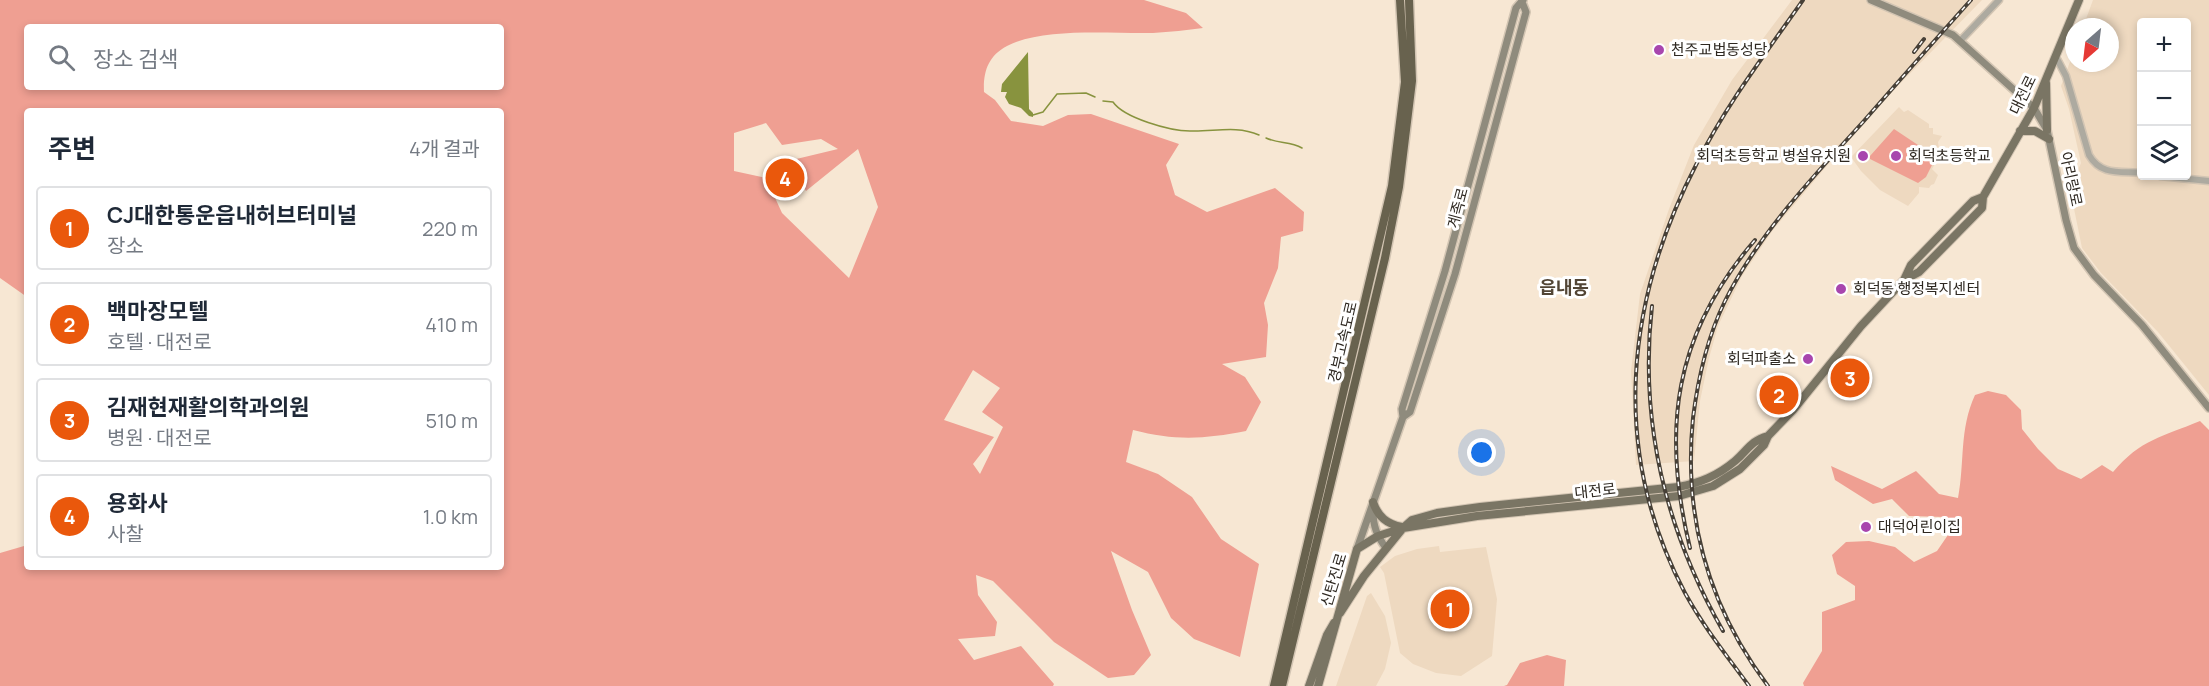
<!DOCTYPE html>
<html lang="ko">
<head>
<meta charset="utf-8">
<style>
	body { margin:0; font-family:Manrope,"Noto Sans KR",sans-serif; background:#f6f6f7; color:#1f2937 }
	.controls { position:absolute; right:18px; top:18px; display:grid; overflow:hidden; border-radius:6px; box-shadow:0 3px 9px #0003 }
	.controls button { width:54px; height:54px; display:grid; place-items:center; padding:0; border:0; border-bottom:2px solid #e0e1e3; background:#fff; color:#1f2937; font:30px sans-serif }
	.compass { position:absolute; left:2065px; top:18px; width:54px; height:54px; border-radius:50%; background:#fff; box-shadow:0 3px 9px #0003; rotate:208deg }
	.you { position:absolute; left:1482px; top:453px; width:21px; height:21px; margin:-15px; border:4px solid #fff; border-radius:50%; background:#1a73e8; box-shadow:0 0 0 9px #1a73e833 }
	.badge { display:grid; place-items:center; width:39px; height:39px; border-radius:50%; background:#ea580c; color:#fff; font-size:20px; font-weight:700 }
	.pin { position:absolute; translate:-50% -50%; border:3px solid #fff; box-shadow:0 2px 6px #0006 }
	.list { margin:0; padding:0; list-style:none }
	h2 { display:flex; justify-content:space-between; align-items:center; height:78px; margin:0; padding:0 24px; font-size:26px }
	h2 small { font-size:20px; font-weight:400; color:#747a83 }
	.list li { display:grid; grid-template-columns:39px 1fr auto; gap:18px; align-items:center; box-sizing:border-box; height:84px; margin:0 12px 12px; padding:0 12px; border:2px solid #e0e1e3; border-radius:6px }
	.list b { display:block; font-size:22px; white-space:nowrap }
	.list p { margin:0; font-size:20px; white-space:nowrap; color:#747a83 }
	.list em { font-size:20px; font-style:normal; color:#747a83 }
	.icon { flex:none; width:33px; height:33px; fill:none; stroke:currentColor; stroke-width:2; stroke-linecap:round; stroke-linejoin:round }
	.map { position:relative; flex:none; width:2209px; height:686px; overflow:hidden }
	.search { position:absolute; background:#fff; box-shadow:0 3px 9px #0003; left:24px; top:24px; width:480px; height:66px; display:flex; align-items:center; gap:15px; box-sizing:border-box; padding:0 21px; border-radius:6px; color:#747a83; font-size:22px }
	.panel { position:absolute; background:#fff; box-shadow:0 3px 9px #0003; left:24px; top:108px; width:480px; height:462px; border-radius:6px }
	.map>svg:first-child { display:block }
	.built { fill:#eed9c0; fill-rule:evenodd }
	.green { fill:#ef9f92; fill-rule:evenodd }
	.water { fill:#88933e }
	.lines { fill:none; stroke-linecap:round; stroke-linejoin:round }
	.stream { stroke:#88933e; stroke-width:1.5 }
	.tertiary-casing { stroke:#d3c5b3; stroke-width:9 }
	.secondary-casing { stroke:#d3c5b3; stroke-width:10 }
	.primary-casing { stroke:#d3c5b3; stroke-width:10 }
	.motorway-casing { stroke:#d3c5b3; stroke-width:11 }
	.tertiary { stroke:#adaaa0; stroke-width:6 }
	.secondary { stroke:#8f8b7d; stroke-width:7 }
	.primary { stroke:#7a7564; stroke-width:8 }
	.motorway { stroke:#68624e; stroke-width:8 }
	.rail-casing { stroke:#474037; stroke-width:4 }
	.rail { stroke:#fff; stroke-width:1.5; stroke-dasharray:4.5; stroke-linecap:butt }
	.poi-dot { fill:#a846ae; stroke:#fff; stroke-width:2 }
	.labels { text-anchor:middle; stroke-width:6; stroke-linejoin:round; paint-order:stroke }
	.poi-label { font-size:15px; fill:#2e2821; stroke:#fff; text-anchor:start }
	.street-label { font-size:15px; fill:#2e2821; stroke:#fff }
	.quarter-label { font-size:18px; font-weight:bold; fill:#524535; stroke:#fff }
</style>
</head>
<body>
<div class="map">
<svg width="2209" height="686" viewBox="0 0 2209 686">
	<rect width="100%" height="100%" fill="#f7e7d3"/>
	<path class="built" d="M1792,0H1982L1889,95L1825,168L1773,230L1742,276L1718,326L1709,358L1700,401L1694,461L1636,465L1631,371L1640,294L1669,209L1694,145L1732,80Z
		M2093,0H2209V395L2158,332L2101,273L2082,248L2070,189L2081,163L2069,109L2061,86L2074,51V63H2110V27H2083ZM2142,22H2186V176H2142Z
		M1899,107L1904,112L1908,110L1929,124V128H1933V134L1942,136L1938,142L1940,155L1932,169L1938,175L1934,184L1931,185L1929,188L1919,187V193L1908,206L1880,190L1861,171L1851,157Z
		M1439,546L1440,552L1486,547L1497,599L1492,656L1461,676L1436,673L1413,664L1400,653L1384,573L1380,567L1395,556L1417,549Z
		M1371,593L1385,616L1391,643L1385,669L1376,686H1336L1367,596Z"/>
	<path class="green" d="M0,0H1144L1186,13L1203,28C1187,30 1170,32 1153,33C1111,34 1044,27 1007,46C988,56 983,72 984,92L995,100L1011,121L1043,126L1068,115L1091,114L1179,144L1166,165L1175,195L1207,212L1275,188L1304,212L1303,231L1281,237L1278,268L1264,303L1268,325L1266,357L1222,364L1245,377L1261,402L1246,431C1205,439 1175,441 1133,430L1126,462L1158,474L1192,497L1221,539L1259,564L1240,657L1194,639L1171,618L1148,572L1111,551L1132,610L1151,655L1134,675L1108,678L1054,642L993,581L976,575L978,595L997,622L995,636L958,639L974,660L1021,646L1054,684L1053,686H0V553L24,546L27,508V567H501V111H27V297L0,278ZM27,27H501V87H27ZM766,123L782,145L821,139L838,149L788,161L806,191L858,149L878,207L849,278L782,213L766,178L734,171V133ZM973,370L1000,388L982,412L1003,427L980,474L973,464L994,437L944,420Z
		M1894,129L1936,157L1926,177L1918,183L1870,159V156Z
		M1988,391L2006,395L2021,410L2022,429L2038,449L2058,469L2081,479L2102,465L2113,472C2141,439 2162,437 2200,421L2209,430V686H1804L1803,683L1822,651V612L1855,600V586L1837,574L1832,555L1846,542L1869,541L1895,547L1914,562L1937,551L1950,532L1944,517L1909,516L1892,499L1873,504L1835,480L1831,466L1882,489L1916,471L1939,494L1958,498C1965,461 1959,430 1975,395Z
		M1547,655L1566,660L1564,686H1504L1507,685L1520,663Z"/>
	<path class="water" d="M1028,52L1029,109L1033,113V117L1029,116L1021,108L1009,104L1005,97L1007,92H1001L1002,84Z"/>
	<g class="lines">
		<path class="stream" d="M1103,101L1113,102C1124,118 1170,131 1190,131C1214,132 1236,125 1259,135
			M1033,115L1043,112L1057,94L1086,93L1095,97
			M1266,138C1279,144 1290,141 1302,148"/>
		<defs>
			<path id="tertiary" d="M1960,41L1999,0
				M2056,57L2066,76L2089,155C2101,176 2120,171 2142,173
				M2160,176L2209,181"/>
			<path id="secondary" d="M1871,0L1953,35L2034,108L2047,130L2066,220L2074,248L2094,275L2142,325L2209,408
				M1403,417L1410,412L1455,274L1526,12L1522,2
				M1373,511C1373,526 1377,536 1386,548
				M1357,549L1403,417L1402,409L1445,271L1516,8L1523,0"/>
			<path id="primary" d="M2046,83L2047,130
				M2020,131H2035L2049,139
				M1904,280L1919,272L1982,208L1983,197L2034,108L2079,0
				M1373,502C1378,517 1387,524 1402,527
				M1340,613L1364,576L1403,528L1412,520L1437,513L1480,507L1678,487C1700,483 1717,476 1735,461C1748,450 1750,441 1768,436
				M1309,686L1327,635L1334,623
				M1318,686L1357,549L1378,536L1403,528L1477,516L1679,496L1713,486L1740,469L1764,445L1768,436L1793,410L1861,326L1904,280L1911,265L1973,201L1983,197"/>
			<path id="motorway" d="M1274,686L1392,186L1405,82L1400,0
				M1282,686L1385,258L1399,187L1412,81L1409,0"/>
		</defs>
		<use href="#tertiary" class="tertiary-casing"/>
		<use href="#secondary" class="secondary-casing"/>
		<use href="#primary" class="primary-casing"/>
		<use href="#motorway" class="motorway-casing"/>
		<use href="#tertiary" class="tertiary"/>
		<use href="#secondary" class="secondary"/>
		<use href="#primary" class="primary"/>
		<use href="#motorway" class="motorway"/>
		<defs>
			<path id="rail" d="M1914,52L1924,39
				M1652,306C1639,422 1666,531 1723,631
				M1690,548C1661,429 1674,334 1755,240
				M1749,686C1727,656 1703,626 1685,593C1610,451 1625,302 1697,163C1726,105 1766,53 1803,0
				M1768,686C1708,606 1683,518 1693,418C1698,378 1707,338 1725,301C1759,233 1813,177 1863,122C1899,81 1935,40 1971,0"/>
		</defs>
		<use href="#rail" class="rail-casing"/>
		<use href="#rail" class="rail"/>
	</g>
	<g class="poi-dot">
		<circle cx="1659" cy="50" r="6"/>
		<circle cx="1863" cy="156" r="6"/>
		<circle cx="1896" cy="156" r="6"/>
		<circle cx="1841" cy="289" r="6"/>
		<circle cx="1808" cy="359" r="6"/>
		<circle cx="1866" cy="527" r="6"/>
	</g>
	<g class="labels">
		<g class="poi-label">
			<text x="1671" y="55">천주교법동성당</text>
			<text x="1851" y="161" text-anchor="end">회덕초등학교 병설유치원</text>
			<text x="1908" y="161">회덕초등학교</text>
			<text x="1853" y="294">회덕동 행정복지센터</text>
			<text x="1796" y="364" text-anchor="end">회덕파출소</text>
			<text x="1878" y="532">대덕어린이집</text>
		</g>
		<g class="street-label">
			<text transform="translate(2023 95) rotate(-64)" y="5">대전로</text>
			<text transform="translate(2071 179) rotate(78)" y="5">아리랑로</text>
			<text transform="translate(1458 208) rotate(-75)" y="5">계족로</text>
			<text transform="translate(1343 342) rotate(-77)" y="5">경부고속도로</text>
			<text transform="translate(1595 491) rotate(-6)" y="5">대전로</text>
			<text transform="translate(1334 580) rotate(-73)" y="5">신탄진로</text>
		</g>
		<g class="quarter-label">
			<text x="1564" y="294">읍내동</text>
		</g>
	</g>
</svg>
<div class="controls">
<button>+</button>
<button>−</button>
<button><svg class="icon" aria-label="layers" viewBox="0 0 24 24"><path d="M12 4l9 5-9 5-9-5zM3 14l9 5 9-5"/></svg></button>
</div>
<svg class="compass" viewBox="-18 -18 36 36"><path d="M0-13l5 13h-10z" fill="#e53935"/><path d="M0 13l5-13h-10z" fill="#747a83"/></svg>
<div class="you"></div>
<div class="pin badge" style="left:1450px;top:609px">1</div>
<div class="pin badge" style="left:1779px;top:395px">2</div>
<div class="pin badge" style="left:1850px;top:378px">3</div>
<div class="pin badge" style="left:785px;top:178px">4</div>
<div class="search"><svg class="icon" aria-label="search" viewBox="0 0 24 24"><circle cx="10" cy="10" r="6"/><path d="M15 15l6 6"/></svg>장소 검색</div>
<section class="panel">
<h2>주변<small>4개 결과</small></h2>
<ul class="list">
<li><span class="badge">1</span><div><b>CJ대한통운읍내허브터미널</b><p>장소</p></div><em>220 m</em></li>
<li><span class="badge">2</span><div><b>백마장모텔</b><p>호텔 · 대전로</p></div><em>410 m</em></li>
<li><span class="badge">3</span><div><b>김재현재활의학과의원</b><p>병원 · 대전로</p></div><em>510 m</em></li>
<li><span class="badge">4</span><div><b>용화사</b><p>사찰</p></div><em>1.0 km</em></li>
</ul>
</section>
</div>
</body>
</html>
